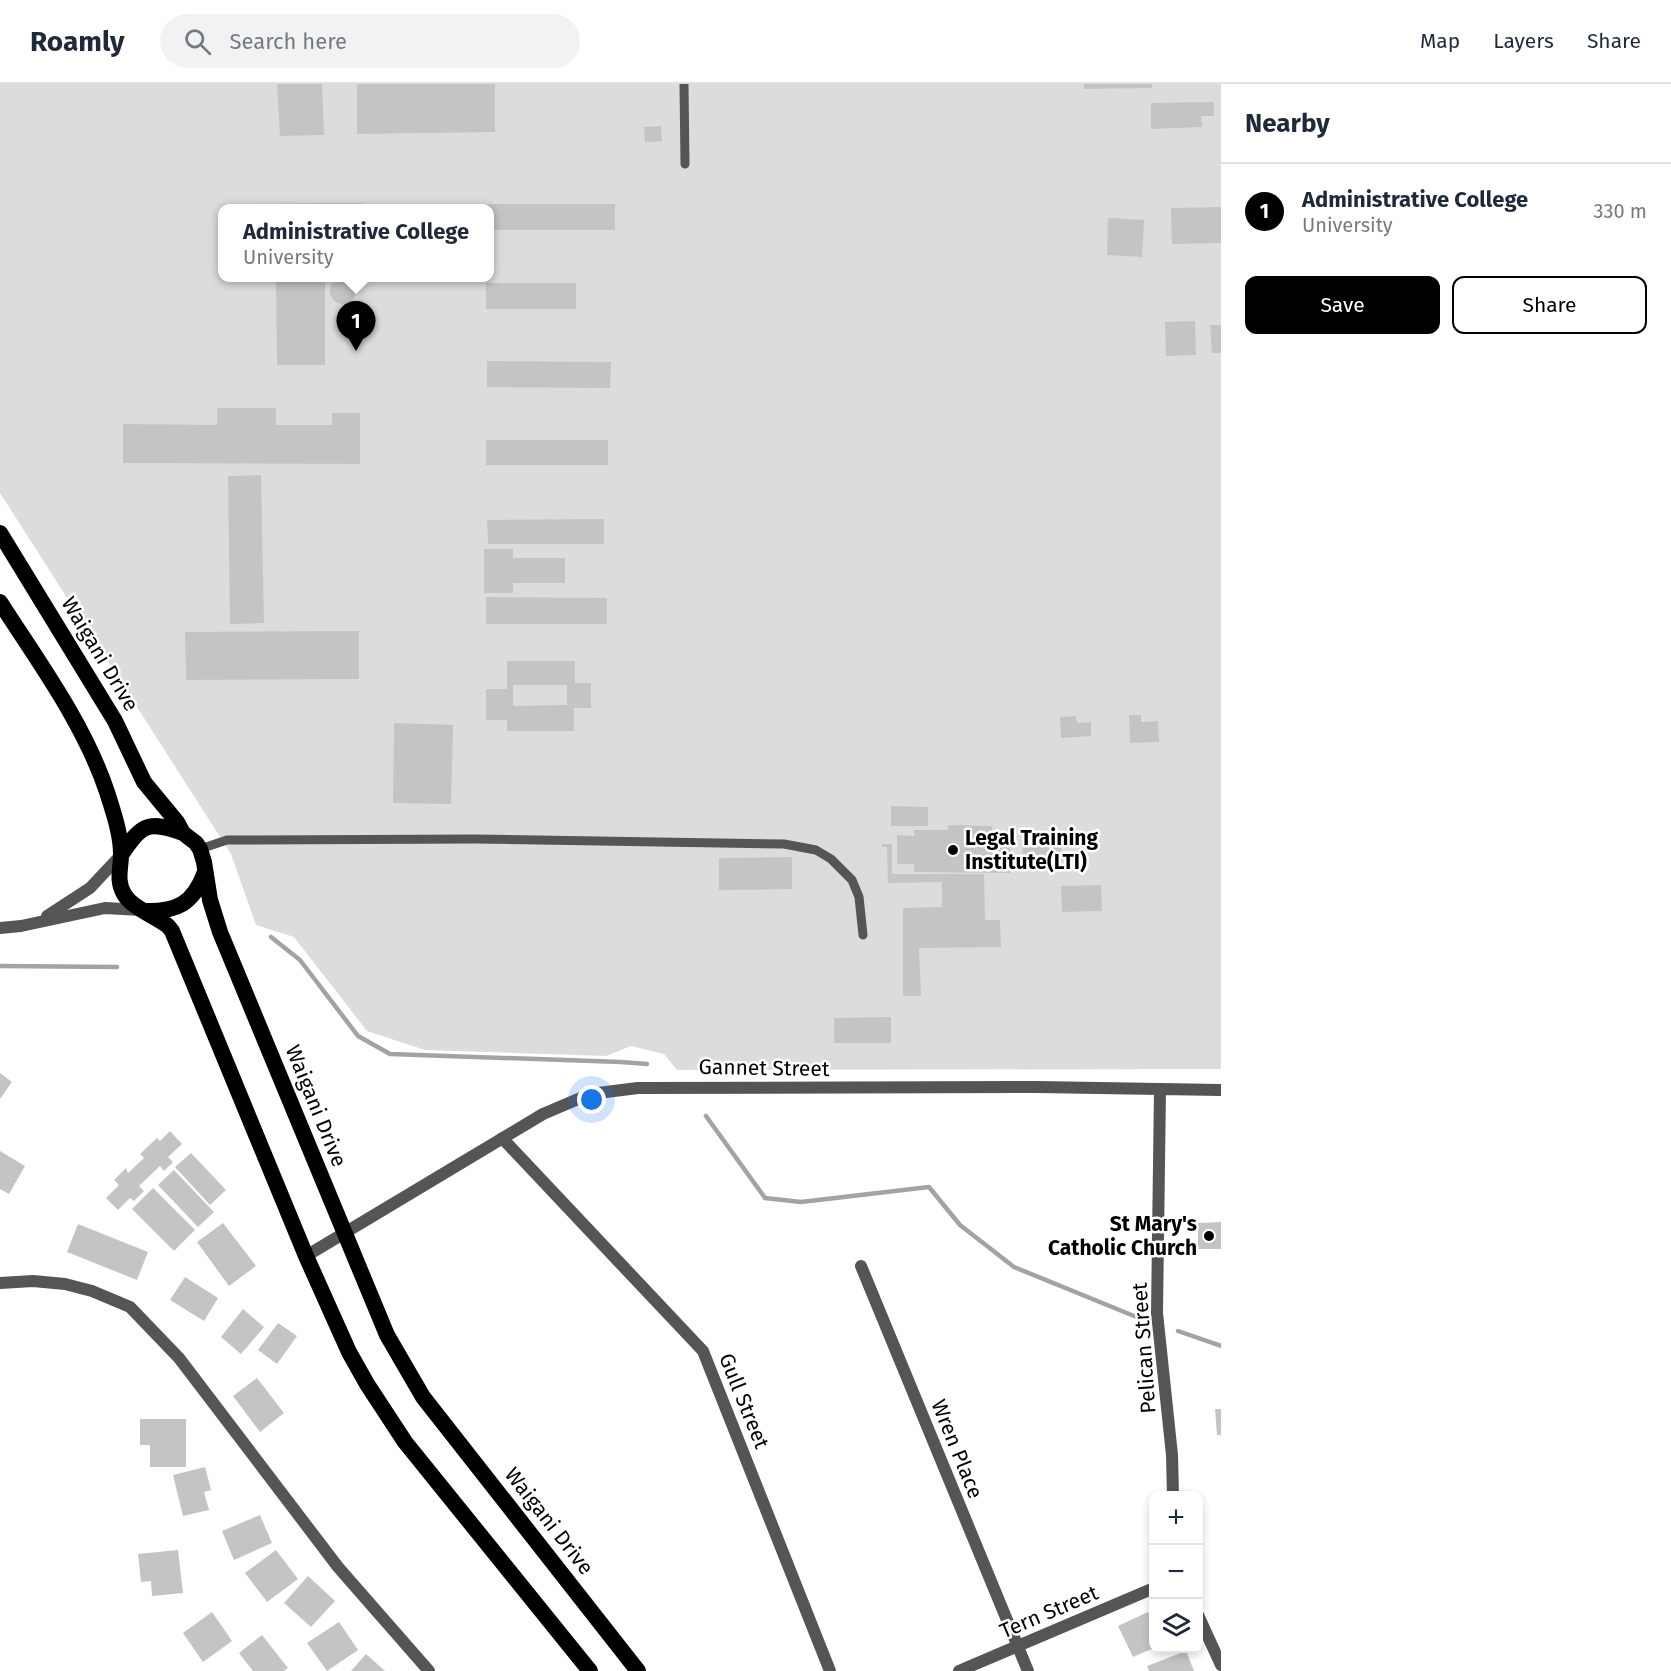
<!DOCTYPE html>
<html lang="en">
<head>
<meta charset="utf-8">
<style>
	body { margin:0; font-family:"Fira Sans",sans-serif; background:#f2f2f3; color:#1f2937 }
	.controls { position:absolute; right:18px; bottom:18px; display:grid; overflow:hidden; border-radius:12px; box-shadow:0 3px 9px #0003 }
	.controls button { width:54px; height:54px; display:grid; place-items:center; padding:0; border:0; border-bottom:2px solid #e0e1e3; background:#fff; color:#1f2937; font:30px sans-serif }
	.you { position:absolute; left:592px; top:1016px; width:21px; height:21px; margin:-15px; border:4px solid #fff; border-radius:50%; background:#1a73e8; box-shadow:0 0 0 9px #1a73e833 }
	.badge { display:grid; place-items:center; width:39px; height:39px; border-radius:50%; background:#000; color:#fff; font-size:20px; font-weight:700 }
	.pin { position:absolute; translate:-50% -50px; filter:drop-shadow(0 2px 3px #0008) }
	.pin::after { content:''; position:absolute; top:32px; width:21px; height:18px; background:inherit; clip-path:polygon(0 0,100% 0,50% 100%) }
	.popup { position:absolute; left:218px; top:120px; width:276px; height:78px; box-sizing:border-box; display:grid; place-content:center; border-radius:12px; background:#fff; filter:drop-shadow(0 2px 4px #0005); font-size:20px; white-space:nowrap; color:#747a83 }
	.popup b { font-size:22px; color:#1f2937 }
	.popup::after { content:''; position:absolute; left:50%; top:100%; margin-left:-12px; border:12px solid transparent; border-top-color:#fff }
	.list { margin:0; padding:0; list-style:none }
	h2 { display:flex; justify-content:space-between; align-items:center; height:78px; margin:0; padding:0 24px; font-size:26px }
	h2 small { font-size:20px; font-weight:400; color:#747a83 }
	.list li { display:grid; grid-template-columns:39px 1fr auto; gap:18px; align-items:center; box-sizing:border-box; height:96px; padding:0 24px; border-top:2px solid #e0e1e3 }
	.list b { display:block; font-size:22px; white-space:nowrap }
	.list p { margin:0; font-size:20px; white-space:nowrap; color:#747a83 }
	.list em { font-size:20px; font-style:normal; color:#747a83 }
	.actions { display:flex; gap:12px; padding:18px 24px }
	.actions a { flex:1; padding:14px 0; border:2px solid #000; border-radius:12px; text-align:center; font-size:21px; color:#000 }
	.actions .main { background:#000; color:#fff }
	.icon { flex:none; width:33px; height:33px; fill:none; stroke:currentColor; stroke-width:2; stroke-linecap:round; stroke-linejoin:round }
	.map { position:relative; flex:none; width:1221px; height:1587px; overflow:hidden }
	header { display:flex; align-items:center; gap:36px; box-sizing:border-box; height:84px; padding:0 30px; background:#fff; border-bottom:2px solid #e0e1e3 }
	header strong { font-size:28px }
	nav { display:flex; gap:33px; margin-inline-start:auto; font-size:21px }
	.search { width:420px; height:54px; background:#f2f2f3; display:flex; align-items:center; gap:15px; box-sizing:border-box; padding:0 21px; border-radius:33px; color:#747a83; font-size:22px }
	main { display:flex }
	aside { flex:1; background:#fff }
	.map>svg:first-child { display:block }
	.green { fill:#dcdcdc; fill-rule:evenodd }
	.lines { fill:none; stroke-linecap:round; stroke-linejoin:round }
	.stream { stroke:#a3a3a3; stroke-width:4.5 }
	.building { fill:#c4c4c4; fill-rule:evenodd }
	.service { stroke:#555; stroke-width:9 }
	.minor { stroke:#555; stroke-width:12 }
	.trunk { stroke:#000; stroke-width:16 }
	.poi-dot { fill:#000; stroke:#fff; stroke-width:2 }
	.labels { text-anchor:middle; stroke-width:5; stroke-linejoin:round; paint-order:stroke }
	.street-label { font-size:21px; fill:#000; stroke:#fff }
	.poi-label { font-size:21px; font-weight:bold; fill:#000; stroke:#fff; text-anchor:start }
</style>
</head>
<body>
<header>
<strong>Roamly</strong>
<div class="search"><svg class="icon" aria-label="search" viewBox="0 0 24 24"><circle cx="10" cy="10" r="6"/><path d="M15 15l6 6"/></svg>Search here</div>
<nav><a>Map</a><a>Layers</a><a>Share</a></nav>
</header>
<main>
<div class="map">
<svg width="1221" height="1587" viewBox="0 0 1221 1587">
	<rect width="100%" height="100%" fill="#fff"/>
	<path class="green" d="M0,0H1221V985L677,986L664,970L631,962L606,972L425,966L367,947L294,853L256,841L231,770L0,409ZM222,124H490V194H222Z"/>
	<g class="lines">
		<path class="stream" d="M271,853L300,876L358,952L390,970L621,978L647,980
			M0,882L117,883
			M706,1032L765,1114L801,1118L929,1103L960,1141L1014,1183L1139,1234
			M1178,1247L1221,1262"/>
	</g>
	<path class="building" d="M277,0H322L324,51L280,52Z
		M357,0H495V48L357,50Z
		M1084,0H1152V4L1084,5Z
		M1214,18V32H1201L1202,43L1151,45V19Z
		M661,42L662,57L645,58L644,43Z
		M363,119V124H241V120Z
		M486,120H615V146H490V124H486Z
		M1221,123V159L1172,160L1171,124Z
		M1108,134L1144,136L1142,173L1107,171Z
		M330 207a13 13 0 1 1 26 0a13 13 0 1 1-26 0Z
		M325,194V281H277L276,195Z
		M486,199H576V225H486Z
		M1195,237L1196,271L1166,272L1165,238Z
		M1210,241H1221V269H1212Z
		M487,277L611,278L610,304L487,303Z
		M217,324H276V341H332V329H360V380L123,379V340L217,341Z
		M486,356H608V381H486Z
		M261,391L264,539L230,540L228,392Z
		M604,435V460H488L487,436Z
		M484,465H513V474H565V499H513V509H484Z
		M486,513L607,514V540H486Z
		M359,547V595L186,596L185,548Z
		M507,577H575V599H591V624H574V647H507V636H486V605H507ZM513,601H567V621L513,622Z
		M1129,631H1141V638L1158,637L1159,658L1130,659Z
		M1076,632L1077,639L1091,638V652L1061,654L1060,633Z
		M394,639L453,641L451,720L393,719Z
		M891,722L928,723V742H891Z
		M948,741L992,742V748H1010V789L914,788V780H897V751L914,752V746H948Z
		M1061,753L1062,778L1023,779L1022,754Z
		M882,760H892V790H984L985,836H1000L1001,863L919,864L921,912H903V824L942,823V798L888,799L887,763H882Z
		M792,773V805L719,806V774Z
		M1101,801L1102,827L1062,828L1061,802Z
		M891,933V959H834V934Z
		M0,989L12,998L0,1015Z
		M170,1047L182,1060L168,1073L173,1078L164,1087L160,1082L139,1102L144,1107L134,1117L130,1114L118,1126L106,1114L119,1101L114,1096L126,1084L128,1089L144,1074L140,1070L157,1054L160,1057Z
		M0,1067L25,1082L9,1110L0,1105Z
		M191,1069L226,1106L210,1121L175,1083Z
		M174,1086L214,1128L198,1143L158,1101Z
		M153,1104L195,1146L174,1167L132,1125Z
		M1221,1138V1165H1198V1139Z
		M223,1139L256,1182L229,1202L197,1158Z
		M78,1140L148,1168L137,1196L67,1168Z
		M185,1193L218,1214L204,1237L170,1216Z
		M243,1225L264,1243L241,1270L221,1253Z
		M278,1239L297,1252L277,1280L258,1266Z
		M257,1294L284,1329L260,1348L233,1312Z
		M1215,1325H1221V1351H1217Z
		M140,1335H186V1383H150V1361H140Z
		M205,1383L211,1406L204,1408L209,1426L183,1432L173,1391Z
		M260,1431L272,1459L234,1476L222,1447Z
		M178,1466L183,1509L152,1512L151,1497L141,1498L138,1470Z
		M276,1466L298,1495L267,1518L245,1489Z
		M308,1492L335,1517L311,1543L284,1519Z
		M212,1528L232,1557L203,1578L183,1549Z
		M1148,1528L1154,1539V1564L1133,1573L1118,1542Z
		M339,1538L358,1566L327,1587L307,1559Z
		M262,1551L288,1584L284,1587H253L239,1569Z
		M1186,1567L1194,1587H1149L1147,1582Z
		M366,1570L385,1587H351Z"/>
	<g class="lines">
		<path class="service" d="M684,0L685,80
			M200,765L227,756L475,755L784,760L816,766L831,775L852,796L859,813L863,851"/>
		<path class="minor" d="M47,832L90,804L121,771
			M0,844L21,842L105,824L141,826
			M1160,1006L1157,1229L1172,1371L1173,1412
			M502,1054L703,1267L830,1587
			M306,1172L543,1030L590,1010L638,1004L1037,1003L1221,1006
			M861,1182L1028,1587
			M0,1199L33,1197L65,1200L92,1207L130,1223L179,1274L338,1483L429,1587
			M1198,1531L1221,1581
			M959,1587L1154,1504"/>
		<path class="trunk" d="M0,449L115,637L144,698L177,738L183,749L196,759L200,765L204,778L210,816L220,848L387,1251L423,1313L638,1587
			M0,518C39,579 84,639 107,708C113,727 121,750 121,770C121,785 116,796 124,810C132,824 155,832 168,842L172,847L306,1172L349,1268L367,1300L405,1358L590,1587
			M121,771C142,740 148,736 183,749
			M144,827C177,828 193,820 205,788"/>
	</g>
	<g class="poi-dot">
		<circle cx="953" cy="766" r="6"/>
		<circle cx="1209" cy="1152" r="6"/>
	</g>
	<g class="labels">
		<g class="street-label">
			<text transform="translate(100 570) rotate(59)" y="7">Waigani Drive</text>
			<text transform="translate(764 984) rotate(1)" y="7">Gannet Street</text>
			<text transform="translate(316 1022) rotate(68)" y="7">Waigani Drive</text>
			<text transform="translate(1144 1264) rotate(-94)" y="7">Pelican Street</text>
			<text transform="translate(744 1317) rotate(68)" y="7">Gull Street</text>
			<text transform="translate(957 1365) rotate(68)" y="7">Wren Place</text>
			<text transform="translate(549 1437) rotate(52)" y="7">Waigani Drive</text>
			<text transform="translate(1049 1528) rotate(-23)" y="7">Tern Street</text>
		</g>
		<g class="poi-label">
			<text x="965" y="761">Legal Training<tspan x="965" dy="24">Institute(LTI)</tspan></text>
			<text x="1197" y="1147" text-anchor="end">St Mary's<tspan x="1197" dy="24">Catholic Church</tspan></text>
		</g>
	</g>
</svg>
<div class="controls">
<button>+</button>
<button>−</button>
<button><svg class="icon" aria-label="layers" viewBox="0 0 24 24"><path d="M12 4l9 5-9 5-9-5zM3 14l9 5 9-5"/></svg></button>
</div>
<div class="you"></div>
<div class="pin badge" style="left:356px;top:267px">1</div>
<div class="popup"><b>Administrative College</b>University</div>
</div>
<aside>
<h2>Nearby<small></small></h2>
<ul class="list">
<li><span class="badge">1</span><div><b>Administrative College</b><p>University</p></div><em>330 m</em></li>
</ul>
<div class="actions"><a class="main">Save</a><a>Share</a></div>
</aside>
</main>
</body>
</html>
